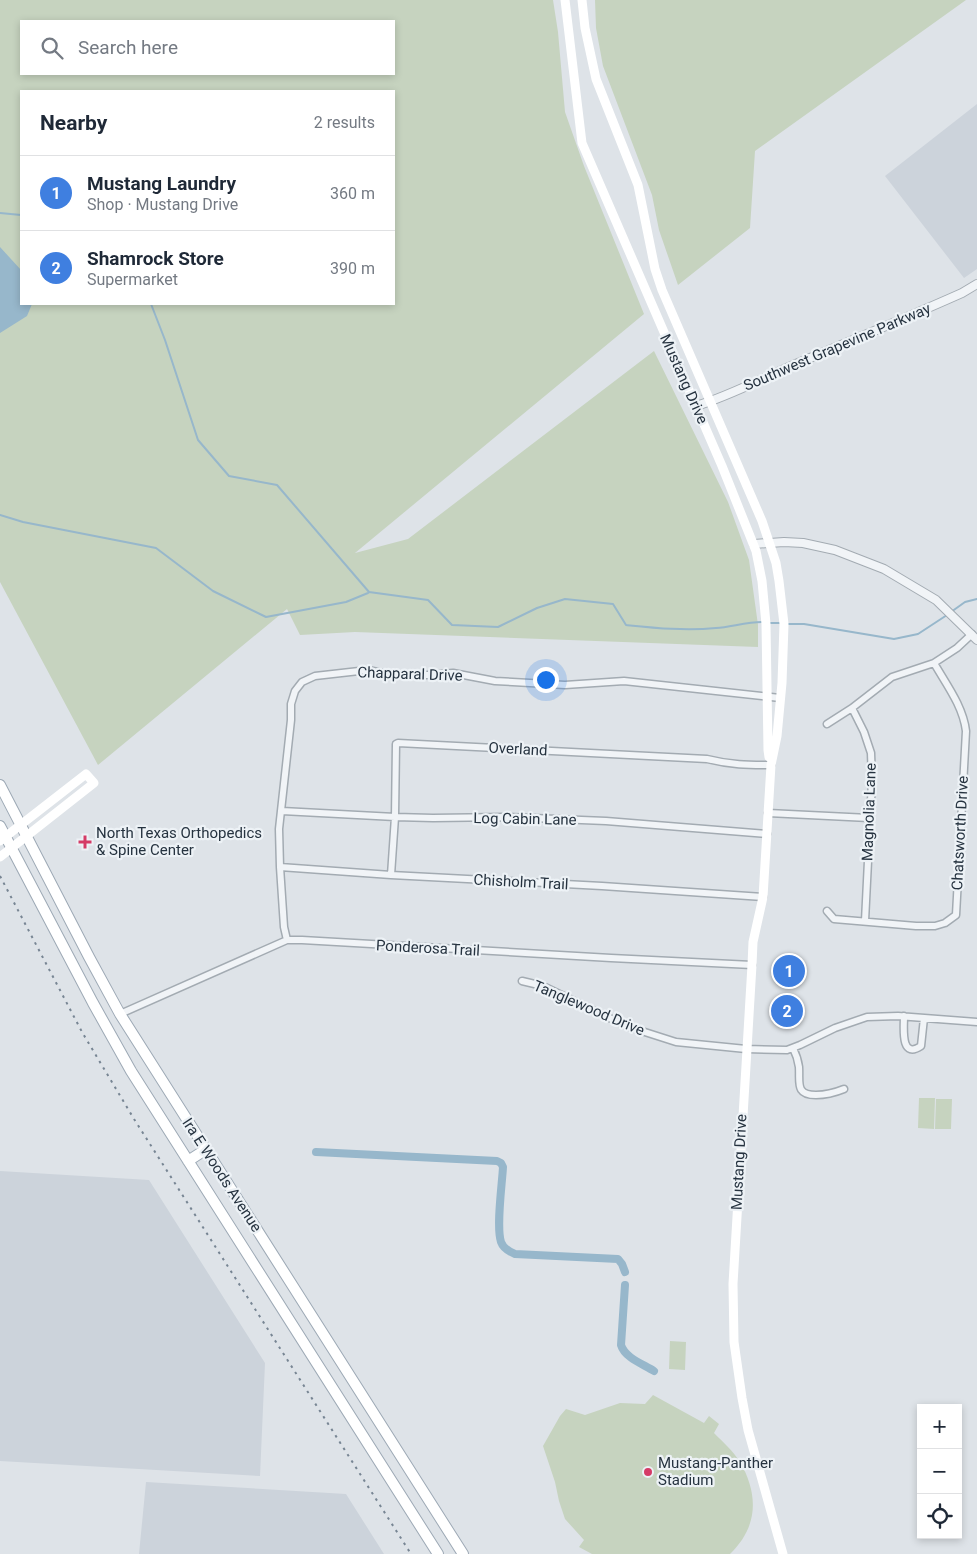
<!DOCTYPE html>
<html lang="en">
<head>
<meta charset="utf-8">
<style>
	body { margin:0; font-family:Roboto,sans-serif; background:#f6f6f7; color:#1f2937 }
	.controls { position:absolute; right:15px; bottom:15px; display:grid; overflow:hidden; border-radius:0px; box-shadow:0 2px 8px #0003 }
	.controls button { width:45px; height:45px; display:grid; place-items:center; padding:0; border:0; border-bottom:1px solid #e0e1e3; background:#fff; color:#1f2937; font:25px sans-serif }
	.you { position:absolute; left:545px; top:679px; width:18px; height:18px; margin:-12px; border:4px solid #fff; border-radius:50%; background:#1a73e8; box-shadow:0 0 0 8px #1a73e833 }
	.badge { display:grid; place-items:center; width:32px; height:32px; border-radius:50%; background:#0f766e; color:#fff; font-size:16px; font-weight:700 }
	.pin { position:absolute; translate:-50% -50%; border:2px solid #fff; box-shadow:0 1px 5px #0006 }
	.list { margin:0; padding:0; list-style:none }
	h2 { display:flex; justify-content:space-between; align-items:center; height:65px; margin:0; padding:0 20px; font-size:21px }
	h2 small { font-size:16px; font-weight:400; color:#747a83 }
	.list li { display:grid; grid-template-columns:32px 1fr auto; gap:15px; align-items:center; box-sizing:border-box; height:75px; padding:0 20px; border-top:1px solid #e0e1e3 }
	.list b { display:block; font-size:19px; white-space:nowrap }
	.list p { margin:0; font-size:16px; white-space:nowrap; color:#747a83 }
	.list em { font-size:16px; font-style:normal; color:#747a83 }
	.icon { flex:none; width:28px; height:28px; fill:none; stroke:currentColor; stroke-width:2; stroke-linecap:round; stroke-linejoin:round }
	.map { position:relative; flex:none; width:977px; height:1554px; overflow:hidden }
	.search { position:absolute; background:#fff; box-shadow:0 2px 8px #0003; left:20px; top:20px; width:375px; height:55px; display:flex; align-items:center; gap:12px; box-sizing:border-box; padding:0 18px; border-radius:0px; color:#747a83; font-size:19px }
	.panel { position:absolute; background:#fff; box-shadow:0 2px 8px #0003; left:20px; top:90px; width:375px; height:215px; border-radius:0px }
	.map>svg:first-child { display:block }
	.built { fill:#ccd3db }
	.green { fill:#c6d3bf; fill-rule:evenodd }
	.water { fill:#97b7cb }
	.lines { fill:none; stroke-linecap:round; stroke-linejoin:round }
	.stream { stroke:#97b7cb; stroke-width:2 }
	.canal { stroke:#97b7cb; stroke-width:8 }
	.minor-casing { stroke:#a3abb2; stroke-width:9 }
	.tertiary-casing { stroke:#a3abb2; stroke-width:10 }
	.primary-casing { stroke:#9da9b5; stroke-width:12 }
	.minor { stroke:#f1f4f7; stroke-width:6 }
	.tertiary { stroke:#f1f4f7; stroke-width:8 }
	.secondary { stroke:#fff; stroke-width:9 }
	.primary { stroke:#fff; stroke-width:10 }
	.rail { stroke:#778593; stroke-width:2; stroke-dasharray:2.5 5; stroke-linecap:butt }
	.poi-dot { fill:#d53b66; stroke:#edf2f6; stroke-width:2 }
	.labels { text-anchor:middle; stroke-width:4.5; stroke-linejoin:round; paint-order:stroke }
	.street-label { font-size:15px; fill:#263340; stroke:#edf2f6 }
	.poi-label { font-size:15px; fill:#263340; stroke:#edf2f6; text-anchor:start }
</style>
</head>
<body>
<div class="map">
<svg width="977" height="1554" viewBox="0 0 977 1554">
	<rect width="100%" height="100%" fill="#dee3e8"/>
	<path class="built" d="M977,104V269L964,278L885,176Z
		M0,1171L149,1180L265,1363L260,1476L0,1461Z
		M146,1482L346,1494L384,1554H139Z"/>
	<path class="green" d="M0,0H553L558,32L565,112L584,166L644,314L355,553L408,539L654,351L728,502L749,560L758,625V647L355,632L300,635L287,609L98,765L0,582ZM21,21H394V74H21ZM21,91H394V304H21Z
		M595,0H966L755,151L750,228L678,285L659,230L652,195L603,66L596,28Z
		M919,1098H935L934,1129L918,1128Z
		M936,1099H952L951,1129H935Z
		M670,1341L686,1342L685,1370L669,1369Z
		M653,1395L704,1423L709,1416L719,1424L714,1433C723,1442 733,1451 740,1462C759,1495 758,1527 730,1554H592L579,1547L584,1540L565,1519L559,1501L555,1482L543,1446L560,1416L566,1409L585,1415L620,1403L645,1404Z"/>
	<path class="water" d="M0,247L21,270V304H32L27,316L0,333Z"/>
	<g class="lines">
		<path class="stream" d="M0,213L21,215
			M151,304L165,340L198,440L229,476L277,485L369,592L428,600L452,625L498,627L537,608L565,599L613,604L626,625C656,628 685,631 716,628C731,627 746,622 762,622
			M0,515L23,522L156,548L213,591L266,617L346,602L368,593
			M951,612L965,602L977,599
			M769,623H782
			M787,624H804L894,639L918,634L947,615"/>
		<path class="canal" d="M316,1152L497,1161L501,1163L503,1167C502,1185 496,1227 501,1242C503,1248 510,1252 515,1254L618,1259L622,1264L625,1272
			M625,1285L621,1345C625,1358 643,1364 654,1371"/>
		<defs>
			<path id="minor" d="M852,708L864,732L871,753L872,781L865,921
				M827,724L852,708L892,677L934,663L957,648L972,634
				M282,811L395,817L433,818L505,817L606,821L767,834
				M768,813L869,818
				M280,867L391,875L602,886L763,897
				M391,875L395,817L396,744L398,743L707,759C731,765 747,765 771,765
				M827,911L834,919L916,926H935L945,923L956,915L966,731C963,706 946,684 934,663
				M287,940L284,927L280,867L279,829L291,720V704L295,691L302,682L315,676L368,670L392,675H430L453,673L495,681L565,685L624,681L780,698
				M522,981L543,986L626,1026L676,1042L746,1049L787,1050L800,1045L835,1028L867,1017L898,1016L977,1022
				M120,1014L287,940H302L611,958L752,965
				M904,1016C904,1027 900,1060 921,1046L924,1018
				M793,1048C796,1054 798,1060 799,1067C800,1083 795,1095 816,1095C827,1095 834,1093 844,1089"/>
			<path id="tertiary" d="M696,406C729,396 759,380 791,366C848,342 906,318 962,293L977,284
				M754,544L784,542L803,543L835,550L884,569L936,600L977,640"/>
			<path id="primary" d="M0,785L89,957L120,1014L463,1554
				M0,826L93,1003L131,1071L438,1554
				M188,1161L205,1150"/>
		</defs>
		<use href="#minor" class="minor-casing"/>
		<use href="#tertiary" class="tertiary-casing"/>
		<use href="#primary" class="primary-casing"/>
		<use href="#minor" class="minor"/>
		<use href="#tertiary" class="tertiary"/>
		<path class="secondary" d="M565,0L582,143L722,466L756,551L762,581L766,624L768,750L769,757
			M582,0L585,28L596,79L638,185L655,269L662,290L762,521L776,563L779,581L784,624L782,683L777,736L771,765L763,897L753,942L752,965L733,1284L734,1342L742,1398L748,1430L783,1554
			M0,841L86,774L94,783L0,857"/>
		<use href="#primary" class="primary"/>
		<path class="rail" d="M0,876L82,1032L134,1119L411,1554"/>
	</g>
	<g class="poi-dot">
		<path d="M82.5 834.5h5v5h5v5h-5v5h-5v-5h-5v-5h5z"/>
		<circle cx="648" cy="1472" r="5"/>
	</g>
	<g class="labels">
		<g class="street-label">
			<text transform="translate(837 347) rotate(-23)" y="5">Southwest Grapevine Parkway</text>
			<text transform="translate(684 379) rotate(66)" y="5">Mustang Drive</text>
			<text transform="translate(410 674) rotate(2)" y="5">Chapparal Drive</text>
			<text transform="translate(518 749) rotate(3)" y="5">Overland</text>
			<text transform="translate(869 812) rotate(-88)" y="5">Magnolia Lane</text>
			<text transform="translate(525 819) rotate(1)" y="5">Log Cabin Lane</text>
			<text transform="translate(960 833) rotate(-87)" y="5">Chatsworth Drive</text>
			<text transform="translate(521 882) rotate(3)" y="5">Chisholm Trail</text>
			<text transform="translate(428 948) rotate(3)" y="5">Ponderosa Trail</text>
			<text transform="translate(589 1008) rotate(23)" y="5">Tanglewood Drive</text>
			<text transform="translate(739 1162) rotate(-87)" y="5">Mustang Drive</text>
			<text transform="translate(222 1175) rotate(57)" y="5">Ira E Woods Avenue</text>
		</g>
		<g class="poi-label">
			<text x="96" y="838">North Texas Orthopedics<tspan x="96" dy="17">&amp; Spine Center</tspan></text>
			<text x="658" y="1468">Mustang-Panther<tspan x="658" dy="17">Stadium</tspan></text>
		</g>
	</g>
</svg>
<div class="controls">
<button>+</button>
<button>−</button>
<button><svg class="icon" aria-label="locate" viewBox="0 0 24 24"><circle cx="12" cy="12" r="6"/><path d="M12 2v4M12 18v4M2 12h4M18 12h4"/></svg></button>
</div>
<div class="you"></div>
<div class="pin badge" style="left:789px;top:971px;background:#3f7fe0">1</div>
<div class="pin badge" style="left:787px;top:1011px;background:#3f7fe0">2</div>
<div class="search"><svg class="icon" aria-label="search" viewBox="0 0 24 24"><circle cx="10" cy="10" r="6"/><path d="M15 15l6 6"/></svg>Search here</div>
<section class="panel">
<h2>Nearby<small>2 results</small></h2>
<ul class="list">
<li><span class="badge" style="background:#3f7fe0">1</span><div><b>Mustang Laundry</b><p>Shop · Mustang Drive</p></div><em>360 m</em></li>
<li><span class="badge" style="background:#3f7fe0">2</span><div><b>Shamrock Store</b><p>Supermarket</p></div><em>390 m</em></li>
</ul>
</section>
</div>
</body>
</html>
